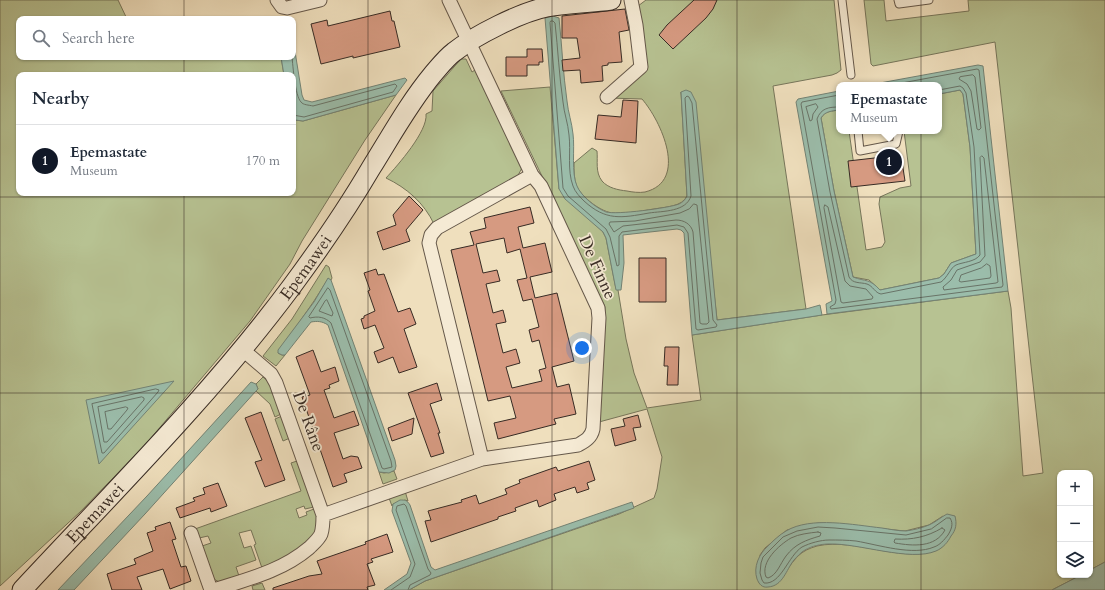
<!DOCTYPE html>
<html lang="en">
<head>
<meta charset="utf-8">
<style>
	body { margin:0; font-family:Cardo,serif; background:#f6f6f7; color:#1f2937 }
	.controls { position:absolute; right:12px; bottom:12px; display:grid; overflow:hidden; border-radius:8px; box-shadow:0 1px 3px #0004 }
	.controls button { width:36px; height:36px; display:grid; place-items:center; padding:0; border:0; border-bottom:1px solid #e0e1e3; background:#fff; color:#1f2937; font:20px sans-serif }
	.you { position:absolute; left:582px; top:348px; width:14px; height:14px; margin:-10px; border:3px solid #fff; border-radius:50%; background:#1a73e8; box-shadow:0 0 0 6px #1a73e833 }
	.badge { display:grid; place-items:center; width:26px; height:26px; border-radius:50%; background:#111827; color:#fff; font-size:13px; font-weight:700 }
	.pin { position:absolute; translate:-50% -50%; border:2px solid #fff; box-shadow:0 1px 4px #0006 }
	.popup { position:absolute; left:836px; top:82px; width:106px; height:52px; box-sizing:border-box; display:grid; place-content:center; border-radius:8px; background:#fff; filter:drop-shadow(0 1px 3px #0005); font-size:13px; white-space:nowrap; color:#747a83 }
	.popup b { font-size:15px; color:#1f2937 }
	.popup::after { content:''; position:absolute; left:50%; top:100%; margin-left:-8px; border:8px solid transparent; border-top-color:#fff }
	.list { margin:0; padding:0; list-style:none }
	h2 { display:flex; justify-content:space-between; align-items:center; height:52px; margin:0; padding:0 16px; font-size:17px }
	h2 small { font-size:13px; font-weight:400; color:#747a83 }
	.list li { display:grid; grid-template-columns:26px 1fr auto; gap:12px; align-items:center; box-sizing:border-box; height:72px; padding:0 16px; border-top:1px solid #e0e1e3 }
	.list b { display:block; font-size:15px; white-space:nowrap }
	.list p { margin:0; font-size:13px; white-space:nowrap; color:#747a83 }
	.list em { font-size:13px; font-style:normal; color:#747a83 }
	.icon { flex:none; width:22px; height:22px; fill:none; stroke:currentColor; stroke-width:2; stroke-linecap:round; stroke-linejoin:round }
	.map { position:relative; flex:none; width:1105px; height:590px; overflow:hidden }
	.search { position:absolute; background:#fff; box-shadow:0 1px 3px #0004; left:16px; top:16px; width:280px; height:44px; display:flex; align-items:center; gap:10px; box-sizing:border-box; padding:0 14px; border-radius:8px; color:#747a83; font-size:15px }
	.panel { position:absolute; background:#fff; box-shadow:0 1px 3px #0004; left:16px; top:72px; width:280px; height:124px; border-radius:8px }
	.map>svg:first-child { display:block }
	.green { fill:#b7c292; stroke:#77765b; fill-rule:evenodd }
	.water { fill:#9bbdab; stroke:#738375 }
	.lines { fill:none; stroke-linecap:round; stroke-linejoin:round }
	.shore { stroke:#697468; stroke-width:1 }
	.building { fill:#d69a81; stroke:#372b24; fill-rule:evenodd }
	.lane-casing { stroke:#65584a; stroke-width:9 }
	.street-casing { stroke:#65584a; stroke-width:15 }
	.secondary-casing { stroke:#372b24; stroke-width:21 }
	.lane { stroke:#f5ead4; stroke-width:7 }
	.street { stroke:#f5ead4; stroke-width:13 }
	.secondary { stroke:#f5ead4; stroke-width:19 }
	.grid { fill:none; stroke:#372b24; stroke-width:1; stroke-opacity:0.55 }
	.labels { text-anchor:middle; stroke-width:3.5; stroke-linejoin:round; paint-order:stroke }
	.street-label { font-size:17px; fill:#372b24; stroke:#f5ead4 }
</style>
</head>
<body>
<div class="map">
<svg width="1105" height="590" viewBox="0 0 1105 590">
	<rect width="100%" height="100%" fill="#efdfbd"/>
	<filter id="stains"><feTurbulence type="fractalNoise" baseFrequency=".005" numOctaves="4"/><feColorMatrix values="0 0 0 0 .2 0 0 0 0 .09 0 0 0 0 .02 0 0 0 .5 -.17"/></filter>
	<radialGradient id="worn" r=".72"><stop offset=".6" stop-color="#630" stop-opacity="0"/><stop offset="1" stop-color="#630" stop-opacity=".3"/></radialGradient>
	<path class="green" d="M0,0H118L127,19H19V57H281L284,75H19V193H293V117L295,120L303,121L396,95L365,140L302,241L290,264L250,321L145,445L80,512L0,586Z
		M646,0H834L841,70L837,73L832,75L773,86L806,309L717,320L711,265L681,92L687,196C682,207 665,207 654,209C641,211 628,214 614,213C602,213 581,197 576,185C574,178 574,170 574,163L592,148L597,151C598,161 595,172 602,181C608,188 618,190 627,191C632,192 639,193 645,192C689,181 661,121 642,99L608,98L646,60L638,6Z
		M864,0H884L886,21L969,11L968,0H1105V562L1090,570V473H1060V575H1081L1052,590H409L425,581L619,514L654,498L657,489L662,457L647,409L599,422L605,307L501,91L550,87L559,189L603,232L606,238L616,289L618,290L626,339L634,373L647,408L701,400L692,335L822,315L1008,291L1011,308L1023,476L1043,473L995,42L873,66L871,64ZM943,516L941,548C908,566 856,537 817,546C810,548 803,551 798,556C789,565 775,590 759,583L760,555L765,548L787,530L818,523L835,524L905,531L929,525Z
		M461,59H466L472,72L475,70L522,168L517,177L434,224C424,203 407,188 386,178C398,165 428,131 426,114L432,111L433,91Z
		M960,90L963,94L970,147L976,254L951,263L944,274L939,278L880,290L869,280L853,277L834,191L821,118C825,111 832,111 839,110V131H849L866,250L882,247L885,242L879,204L880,197L900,188L911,186L904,131H939V94Z
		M326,265L329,267L332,278L331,280L328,279L314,301L278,353L282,355H285L276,366L263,356L292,319Z
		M263,377L270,383L281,414L275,417L270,404L256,391L258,389L256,384Z
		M282,416L290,438L283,441L275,419Z
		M297,461L314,507L305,509L304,506L296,509L299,518L307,515L306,512L314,509C317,516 319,521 318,528C315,545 276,562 262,568L254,545L256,544L251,530L239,533L244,548L251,546L256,560L236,567L239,576L219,582L214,579L202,546L211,543L208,536L199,538L195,529L301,491L291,463Z
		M394,471L397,479L383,484L379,472L384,473Z
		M405,491L408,501L405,500L393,504L392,506L389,498Z
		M262,583L265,590H253L252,586Z"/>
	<path class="water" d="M553,16L559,18C562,46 563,73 567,101C568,112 572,123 573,134C575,148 571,173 577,186C581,196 596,208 606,212C616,215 669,208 679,204C683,202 685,200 687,196L681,92L686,90L691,92L696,102L717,320L806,309L820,305L822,315L692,335L684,233L681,230L677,229L623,235L624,263L621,290H616L606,238L603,232L565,199L559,189L545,18Z
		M293,39L302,95L304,100L312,102L405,78L407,80L396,95L303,121L295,120L293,117V75H284L281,57H293Z
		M978,65L983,66L1008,291L827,314L826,304L832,301L796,102L798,99L839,91V110C832,111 825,111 821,118L834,191L853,277C866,282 869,278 880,290L939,278L944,274L951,263L976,254L970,147L963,94L960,90L939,94V85H869Z
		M328,278L331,280L395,460L396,466L395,470L389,473L379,472L328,325C322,321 317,321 311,322L285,355H282L278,353V350L314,302Z
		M174,381L99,464L86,400Z
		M251,382L256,384L258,389L256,391L145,514L74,590H58L147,496Z
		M400,500C405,500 407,500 410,505L431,567L435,570L632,502L634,508L425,581L409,590H384L407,574L411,563L392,511L393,504Z
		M947,514L955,516C957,524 956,530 951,536C948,542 943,548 936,551C910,562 859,543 829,544C821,544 812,546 805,550C801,552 797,557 794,560C786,570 783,586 768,587C762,588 759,584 757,579C753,567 759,554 768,546C773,541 779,535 786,531C811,516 854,525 882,528C889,529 898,531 906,531C913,530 922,528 929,525C936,522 941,517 947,514Z
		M1105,562V590H1052L1081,575H1090V570Z"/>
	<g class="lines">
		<path class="shore" d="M551,21H553L555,23C558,49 559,75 563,102C564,113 568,123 569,135C571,151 567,170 573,186C575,192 580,197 584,201C606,221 621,218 649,213C663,211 686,212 691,196L685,98L687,96L689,97L692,103L713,320L717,325L716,327L698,330L696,329L688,233L684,227L677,225L622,232L619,236V265L617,266L610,237L606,229L568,196L563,188L550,23Z
			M292,57C293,66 295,96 301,102C303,105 309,105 313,106L395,84L397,86L393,92L304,117L293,115
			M973,75L975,77L981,128L979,130L977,129L971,91L967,84L959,79L960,77Z
			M839,95L802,102L801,104L836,300L835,304L830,307L831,309L1002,287L1003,285L979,70L977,69L891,85
			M816,104L818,107L813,114L812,120L810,121L806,107Z
			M839,107C829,107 821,108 817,119L830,192L849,277C853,284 860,282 867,284C873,286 875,293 881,294L941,282C947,278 951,267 956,265C963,262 975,262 980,255L974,147L966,93L963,88L960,86L939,90
			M982,156L984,158L998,282L996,283L944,290L943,287L951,280L957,270L980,262L985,256L980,158Z
			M694,204L697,205L709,322L707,324H702L700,323L693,232C691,224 684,220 676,220L623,226L614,232L609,224L610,222L635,221L680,213L689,209Z
			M825,205L828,207L845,281L850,286L866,289L873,297L872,299L843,303L841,302L824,208Z
			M987,264L990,266L991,276L990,278L961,282L959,281L961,275L981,268Z
			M328,288L330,290L391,461L392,467L384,469L382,468L331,323C325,317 318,316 310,318L309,317Z
			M327,300L333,313L332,316L319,311L325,301Z
			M156,389L159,390L158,392L104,453H102L92,404Z
			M142,397L144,398V400L107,442H104L98,407Z
			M126,407L128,408L127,410L111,429H108L105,412Z
			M947,518H950C954,524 951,530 948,535C944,540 940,545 934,547C913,556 879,545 856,541C847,540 838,540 829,540C821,540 810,543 802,547C788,556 781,585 764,583L762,580L760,573L761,563L763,557L783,537L797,531L818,527L835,528L906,535L931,529Z
			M942,528L945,530C935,548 913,546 895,543L894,542L895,539C912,540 927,537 942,528Z
			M818,532L821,533L820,536C806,540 795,544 786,556C780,564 777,575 768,578L766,577C760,562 779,545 791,538C799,534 809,533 818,532Z
			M391,590L410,577L415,564L396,510L397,506L404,504L406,506L428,569L431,573L430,575L410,585L408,590"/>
	</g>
	<path class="building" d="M694,0H717L713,9L706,18L673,49L659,35L667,25Z
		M625,9L629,30L619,32L622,62L608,63V65L602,66L603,81L581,83L580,70L563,71L562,60L580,58L577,38H562V16Z
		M390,11L392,21H394L400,47L353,58V56L321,64L311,24L327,20L328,26Z
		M527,49H542L543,62H539V65H527V76H506V57H527Z
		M623,100L638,101L636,143L595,139L598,115L621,117Z
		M901,155L905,181L851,187L848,161Z
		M409,196L423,210L406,230L410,241L383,250L377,232L396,225L393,215Z
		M530,207L534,223L518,227L523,248L545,243L552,272L530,277L535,298L557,293L574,361L552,367L557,387L569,384L576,414L554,419L556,424L498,439L494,423L516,418L510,396L488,401L451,250L474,245L470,232L486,228L484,218ZM504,238L507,253L520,249L527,278L517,280L523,301L532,299L539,327L529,330L532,342L539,340L546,368L539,370L542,381L512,388L506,367L520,363L516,349L503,353L496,324L506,322L503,310L493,313L486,284L500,281L497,270L483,273L476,244Z
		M639,258H666V302H639Z
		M376,269L378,275L384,274L398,312L410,308L416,324L404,329L417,367L399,373L393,357L378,363L374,352L384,348L375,325L364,329L361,319L364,318V316L375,311L368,291L370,290L364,273Z
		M665,347H679L678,385H667L668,366H664Z
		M313,350L321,372L335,367L339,381L329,385L330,388L324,390L334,418L354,411L359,425L334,433L343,459L351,456L358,457L362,468L344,474L347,482L333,487L302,397L310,395L296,357Z
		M437,383L442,400L430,404L440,433H438L444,453L431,457L408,393Z
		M261,412L285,480L265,487L255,462L262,460L245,418Z
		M638,415L641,427L633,428L636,440L615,446L611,429L625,426L623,419Z
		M414,418L412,434L392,441L388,428Z
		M589,461L595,480L587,483L589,489L577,493L575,487L554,494L556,500L539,507L537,500L515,508L516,511L498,517V519L431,542L425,521L431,520L428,511L462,502L461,500L476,495L479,504L507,494L505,489L520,483L519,480L556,467L558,471Z
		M218,483L227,506L211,512L210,508L180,518L176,508L195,501L193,498L205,494L203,488Z
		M170,522L176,539L172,540L181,567L186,566L191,581L170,589L163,569L137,577L142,590H112L107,574L136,564L134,559L153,551L147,533L156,530L155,527Z
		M387,534L393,552L371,559L373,562L367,564L375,585L367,587L368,590H273V588L309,576L322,574L317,561L366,544L365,542Z"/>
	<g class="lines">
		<defs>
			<path id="lane" d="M842,0L851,75
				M898,0L899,4L929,0
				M858,131L860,151L896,144L899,131"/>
			<path id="street" d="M277,0L282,7L287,8L320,0
				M607,97L641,67L636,25L631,0
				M482,459L429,243L431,235L437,228L532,175
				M323,515L482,459L578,445C585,441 591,438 593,429L599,318L598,308L541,186L532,175L449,0
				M191,533L211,590
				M214,590C248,579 282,571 309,548C313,544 319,539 321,534C323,528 323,522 323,515L276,383L271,374L243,350"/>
			<g id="secondary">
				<path id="s1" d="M22,590C114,491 211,395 292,286C320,248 347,209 371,168C391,136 409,103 433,74C440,66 446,58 454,52C474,36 521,12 547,7C568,3 590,3 611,0"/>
			</g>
		</defs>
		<use href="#lane" class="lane-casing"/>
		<use href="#street" class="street-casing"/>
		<use href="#secondary" class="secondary-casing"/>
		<use href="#lane" class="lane"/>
		<use href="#street" class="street"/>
		<use href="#secondary" class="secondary"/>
	</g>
	<path class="grid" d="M184,0V19M368,0V590M552,0V590M737,0V590M921,0V590M184,57V75M184,193V590M0,197H1105M0,393H1105"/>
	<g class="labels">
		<g class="street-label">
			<text dy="6" stroke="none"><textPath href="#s1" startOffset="430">Epemawei</textPath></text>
			<text transform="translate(598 267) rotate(66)" y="6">De Finne</text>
			<text transform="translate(309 421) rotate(70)" y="6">De Râne</text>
			<text dy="6" stroke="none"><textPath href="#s1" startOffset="106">Epemawei</textPath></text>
		</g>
	</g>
	<rect width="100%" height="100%" filter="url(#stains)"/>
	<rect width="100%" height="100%" fill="url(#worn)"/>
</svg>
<div class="controls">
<button>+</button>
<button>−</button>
<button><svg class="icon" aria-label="layers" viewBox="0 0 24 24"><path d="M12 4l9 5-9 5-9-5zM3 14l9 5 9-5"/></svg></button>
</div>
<div class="you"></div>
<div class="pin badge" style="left:889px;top:162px">1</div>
<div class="popup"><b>Epemastate</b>Museum</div>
<div class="search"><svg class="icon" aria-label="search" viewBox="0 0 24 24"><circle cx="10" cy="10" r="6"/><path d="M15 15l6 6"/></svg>Search here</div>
<section class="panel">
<h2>Nearby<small></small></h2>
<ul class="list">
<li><span class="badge">1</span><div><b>Epemastate</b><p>Museum</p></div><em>170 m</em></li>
</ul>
</section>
</div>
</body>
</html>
